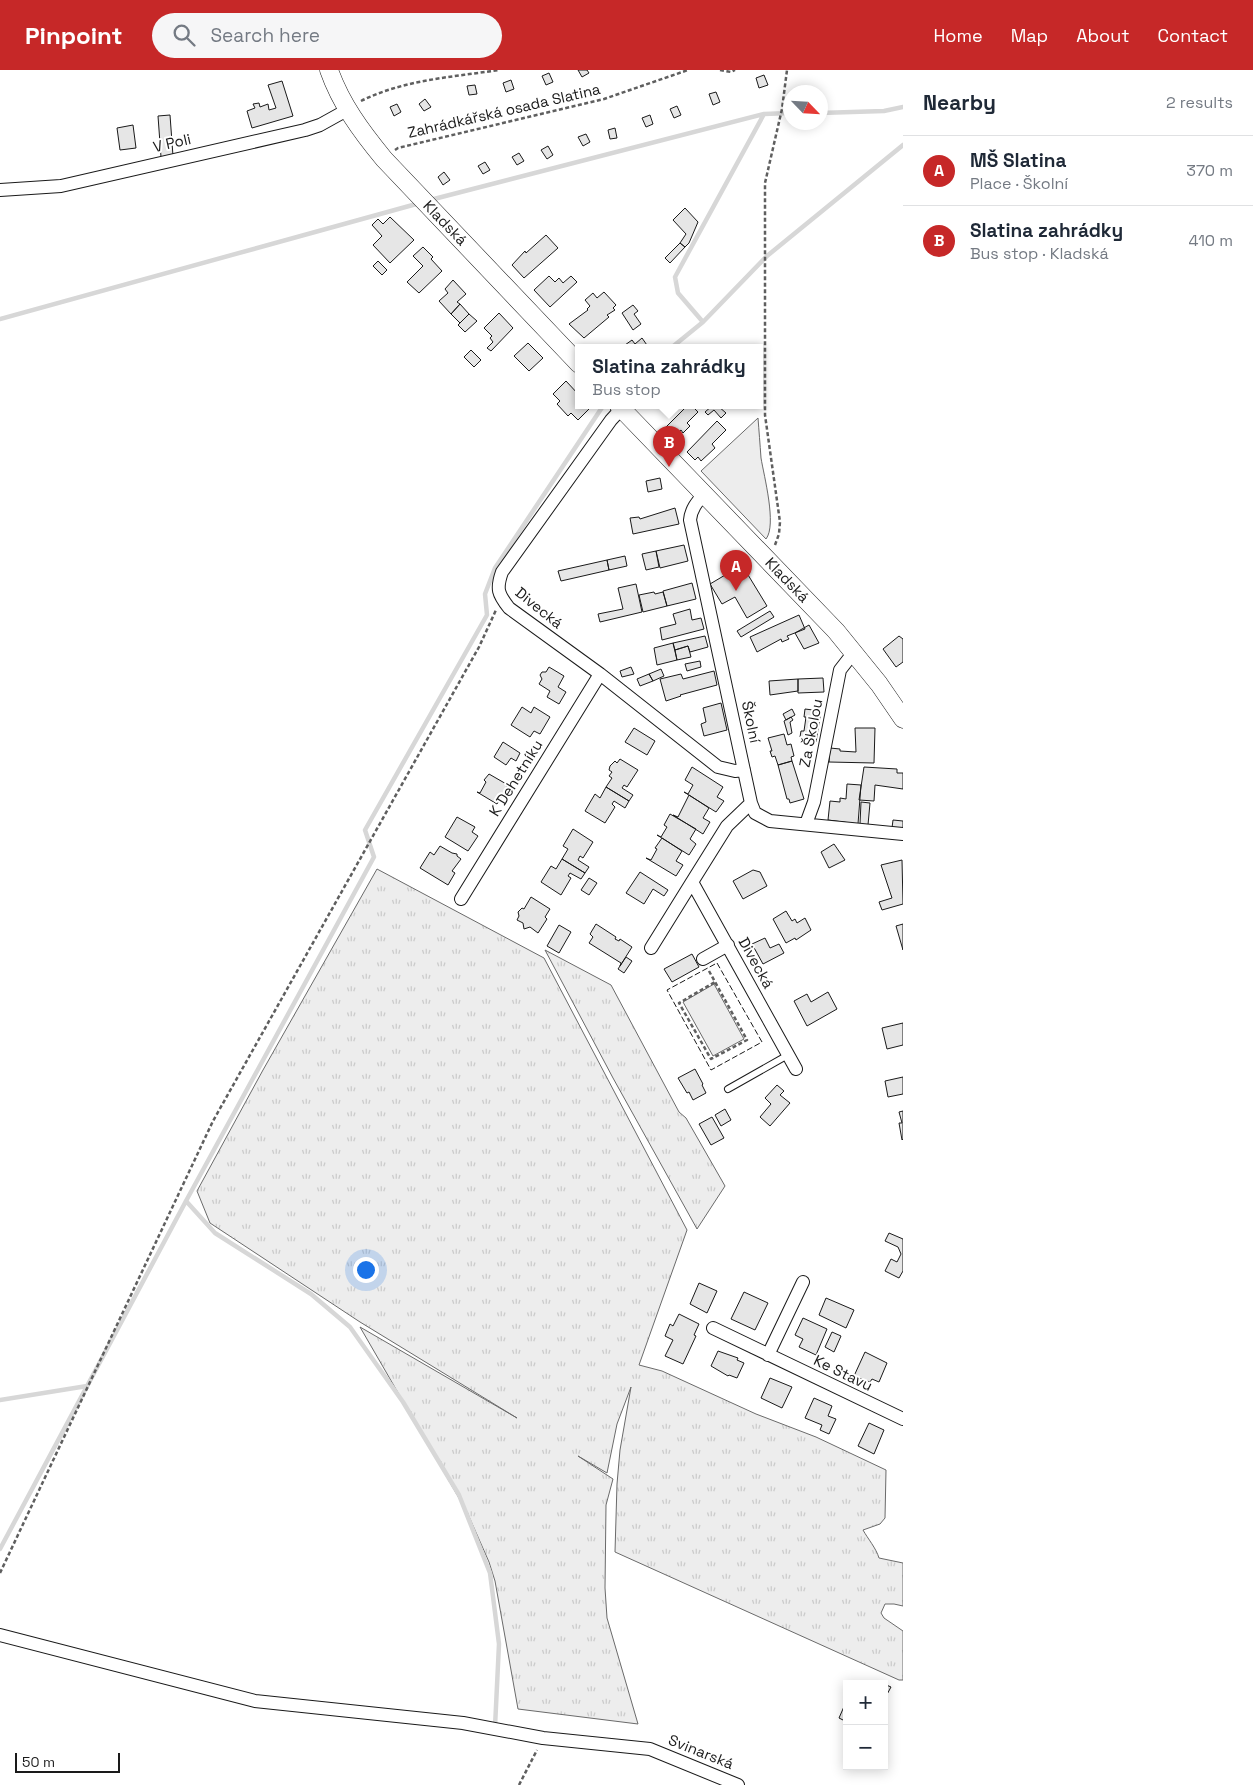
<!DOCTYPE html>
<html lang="en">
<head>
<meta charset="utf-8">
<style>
	body { margin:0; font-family:"Space Grotesk",sans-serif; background:#f6f6f7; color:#1f2937 }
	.controls { position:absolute; right:15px; bottom:15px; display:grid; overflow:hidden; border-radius:0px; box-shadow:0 2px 12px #0003 }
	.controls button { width:45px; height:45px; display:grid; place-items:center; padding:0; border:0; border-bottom:1px solid #e0e1e3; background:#fff; color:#1f2937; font:25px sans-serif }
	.compass { position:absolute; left:783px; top:15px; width:45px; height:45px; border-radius:50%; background:#fff; box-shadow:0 2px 12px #0003; rotate:115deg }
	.scale { position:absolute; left:15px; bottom:12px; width:105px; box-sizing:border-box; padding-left:5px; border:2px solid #1a1a1a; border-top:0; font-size:14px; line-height:18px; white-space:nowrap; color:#1a1a1a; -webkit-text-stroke:4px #fff; paint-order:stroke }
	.you { position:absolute; left:365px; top:1199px; width:18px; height:18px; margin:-12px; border:4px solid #fff; border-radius:50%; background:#1a73e8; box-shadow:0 0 0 8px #1a73e833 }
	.badge { display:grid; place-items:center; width:32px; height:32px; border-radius:50%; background:#c62828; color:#fff; font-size:16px; font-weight:700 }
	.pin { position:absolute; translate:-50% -41px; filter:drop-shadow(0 1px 2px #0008) }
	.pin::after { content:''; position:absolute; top:26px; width:18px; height:15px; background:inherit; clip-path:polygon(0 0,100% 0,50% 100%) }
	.popup { position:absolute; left:575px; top:274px; width:188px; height:65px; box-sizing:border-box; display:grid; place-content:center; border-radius:0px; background:#fff; filter:drop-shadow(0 1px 4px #0005); font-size:16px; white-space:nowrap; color:#747a83 }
	.popup b { font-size:19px; color:#1f2937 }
	.popup::after { content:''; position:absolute; left:50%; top:100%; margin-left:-10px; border:10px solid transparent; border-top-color:#fff }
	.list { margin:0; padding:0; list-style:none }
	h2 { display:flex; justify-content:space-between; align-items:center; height:65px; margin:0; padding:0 20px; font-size:21px }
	h2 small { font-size:16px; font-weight:400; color:#747a83 }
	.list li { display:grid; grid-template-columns:32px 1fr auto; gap:15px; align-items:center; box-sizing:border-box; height:70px; padding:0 20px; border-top:1px solid #e0e1e3 }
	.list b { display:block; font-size:19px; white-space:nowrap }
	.list p { margin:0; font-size:16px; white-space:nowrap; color:#747a83 }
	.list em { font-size:16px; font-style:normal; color:#747a83 }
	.icon { flex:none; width:28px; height:28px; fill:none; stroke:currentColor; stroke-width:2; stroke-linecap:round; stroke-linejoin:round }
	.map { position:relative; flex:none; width:903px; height:1715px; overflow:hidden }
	header { display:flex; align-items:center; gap:30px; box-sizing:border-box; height:70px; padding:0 25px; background:#c62828; color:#fff }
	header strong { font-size:24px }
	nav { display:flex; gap:28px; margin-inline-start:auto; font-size:18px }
	.search { width:350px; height:45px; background:#f6f6f7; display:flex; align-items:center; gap:12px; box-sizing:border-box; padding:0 18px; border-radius:28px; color:#747a83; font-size:19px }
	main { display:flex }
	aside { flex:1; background:#fff }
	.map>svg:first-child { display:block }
	.grass { fill:url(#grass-tufts); stroke:#6a6a6a }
	.park { fill:#ededed; stroke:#6a6a6a }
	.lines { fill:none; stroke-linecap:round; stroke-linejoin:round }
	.stream { stroke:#d7d7d7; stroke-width:4.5 }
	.building { fill:#e6e6e6; stroke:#1a1a1a }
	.service-casing { stroke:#1a1a1a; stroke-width:8 }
	.minor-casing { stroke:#1a1a1a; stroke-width:14 }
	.secondary-casing { stroke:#1a1a1a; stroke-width:19 }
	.path { stroke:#5f5f5f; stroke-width:2.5; stroke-dasharray:4 2.5; stroke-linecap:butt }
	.service { stroke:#fff; stroke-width:6 }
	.minor { stroke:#fff; stroke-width:12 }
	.secondary { stroke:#fff; stroke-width:18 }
	.fence { stroke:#1a1a1a; stroke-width:1; stroke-dasharray:6 2.5; stroke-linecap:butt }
	.labels { text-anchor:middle; stroke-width:4; stroke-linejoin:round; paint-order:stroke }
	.street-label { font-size:15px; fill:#1a1a1a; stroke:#fff }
</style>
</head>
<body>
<header>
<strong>Pinpoint</strong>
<div class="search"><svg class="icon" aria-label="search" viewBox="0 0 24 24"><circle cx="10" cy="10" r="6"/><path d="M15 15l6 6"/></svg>Search here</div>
<nav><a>Home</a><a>Map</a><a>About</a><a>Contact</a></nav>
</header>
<main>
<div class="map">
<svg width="903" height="1715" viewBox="0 0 903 1715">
	<defs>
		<pattern id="grass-tufts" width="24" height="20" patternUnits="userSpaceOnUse" patternTransform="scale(1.25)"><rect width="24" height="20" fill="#ededed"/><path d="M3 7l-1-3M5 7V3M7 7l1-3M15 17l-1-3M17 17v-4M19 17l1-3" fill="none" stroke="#cbcbcb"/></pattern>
	</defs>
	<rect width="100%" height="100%" fill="#fff"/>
	<path class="grass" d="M377,799L544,888L687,1160L639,1295L662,1301L756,1344L816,1367L886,1400L885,1448L880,1454L863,1460C868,1469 876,1478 879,1488L903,1493V1536L894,1534H885L881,1543L884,1548L903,1561V1610H899L615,1482L617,1414L620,1380L631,1317L617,1354L607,1403L578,1386L613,1409L606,1435L605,1518L607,1548L638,1654L518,1639L495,1511L489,1492L467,1442L360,1257L517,1348L360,1252L210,1153L197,1121L263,1000Z
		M545,880L611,915L679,1042L686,1048L725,1116L697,1159L613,1008Z"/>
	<path class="park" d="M758,348C759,361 760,374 761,388C764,406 777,455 766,469L701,401Z
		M714,914L744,969L713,986L683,932Z"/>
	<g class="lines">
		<path class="stream" d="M820,43L884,41L903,37
			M430,130L764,44L790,43
			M0,249L420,133
			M703,252L678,223L675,207L764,44
			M671,278L703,252L767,186L903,75
			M186,1131L215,1163L311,1224L350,1257L403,1332L459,1425L490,1503L499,1574L495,1657
			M0,1330L87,1316
			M0,1479L186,1131L374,787L365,760L487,545L485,524L495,498L603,336"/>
	</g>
	<path class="building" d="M578,0H587L589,3L582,7Z
		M549,3L553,12L546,15L542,6Z
		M764,5L768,15L759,18L756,8Z
		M511,10L514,19L506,22L503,13Z
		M282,11L293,46L252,58L247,41L255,38L253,34L259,33L260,37L268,34L269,40L276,38L268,15Z
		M475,15L477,24L469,25L467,16Z
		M716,22L720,32L713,35L709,24Z
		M425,29L431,37L424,41L419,34Z
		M397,34L401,42L394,46L390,37Z
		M677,36L681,45L674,48L670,39Z
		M170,45L173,86L161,87L158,46Z
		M650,45L653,54L646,57L642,48Z
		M133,55L136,78L120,80L117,58Z
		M615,58L617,68L610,69L608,60Z
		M586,64L590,72L583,76L578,67Z
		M548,76L553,85L547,89L541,80Z
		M519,83L524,91L517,95L512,87Z
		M485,92L490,100L483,104L478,96Z
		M444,102L450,110L443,115L438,107Z
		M685,138L698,152L689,173L685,177L680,173L686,164L673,150Z
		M390,147L414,170L390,193L373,175L382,166L372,155L378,149L383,154Z
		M546,165L558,178L524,208L512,195L525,181L526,183Z
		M680,173L685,177L670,193L665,188Z
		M423,177L433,187L431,189L442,201L419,223L407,212L423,196L413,186Z
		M378,191L387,200L382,205L373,196Z
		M549,206L555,212L559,208L563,213L571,206L577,212L550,237L534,220Z
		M453,210L466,224L457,232L460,234L451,244L439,231L448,223L445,219Z
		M604,222L616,235L613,238L615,240L607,245L609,247L584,268L569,254L588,240L587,239L590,236L585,230L593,223L597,228Z
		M460,234L469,244L460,253L451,244Z
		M633,235L638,241L634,244L641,254L633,260L622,243Z
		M499,243L513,258L491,281L487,278L493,272L490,268L492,266L484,258Z
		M469,244L477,251L465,262L458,255Z
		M642,268L649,278H627L625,275L632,270L635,274Z
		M528,273L543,288L529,301L514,286Z
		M471,280L481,290L474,297L464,287Z
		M566,311L579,325V336H589L591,337L578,350L571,343L568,346L557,334L560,331L553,324Z
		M687,336H692L698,342L687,353L690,356L683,363L681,360L673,367L664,359Z
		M712,336H718L726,343L721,348L714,340L708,345L705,342Z
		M717,351L726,360L712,374L715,378L701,391L698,387L695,390L687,382Z
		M660,408L662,419L648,422L646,411Z
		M675,438L679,454L633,464L630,448L639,447L640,449Z
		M684,475L688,491L660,498L656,481Z
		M656,481L659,497L646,500L642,484Z
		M625,486L627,496L609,500L607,490Z
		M607,490L609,500L561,511L558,501Z
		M742,495L767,536L747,548L735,527L722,534L710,514Z
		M692,513L696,529L667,536L663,521Z
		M636,514L642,542L600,552L598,544L623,539L618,518Z
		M654,522L655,524L663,522L667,536L643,542L639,525Z
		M690,539L692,550L701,548L704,559L662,570L660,558L676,554L673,544Z
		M770,541L774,547L741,567L737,561Z
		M799,545L805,559L787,566L789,569L782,572L781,569L757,582L750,567Z
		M809,555L819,573L804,579L795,563Z
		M705,566L708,577L690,582L688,576L675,580L673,573Z
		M899,566L903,569V592L896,597L883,579Z
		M673,573L677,590L657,595L654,578Z
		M688,576L691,587L677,590L675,580Z
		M700,591L701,597L687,601L685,594Z
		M549,597L564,606L558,617L566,622L559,634L547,627L550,621L539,614L542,609L540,605L542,602H546Z
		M631,597L634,604L622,607L620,601Z
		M661,599L664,606L653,611L649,604Z
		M714,601L717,615L680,625L681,626L666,631L660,609L681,604L683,609Z
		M649,604L653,611L640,616L637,609Z
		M823,608L824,622L798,623V609Z
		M798,609V621L770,625L769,611Z
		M721,633L727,660L704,666L701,654L706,652L703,638Z
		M522,637L531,643L534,637L550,647L540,664L534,661L530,667L511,655Z
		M792,639L795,645L786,650L783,644Z
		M805,639L821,641L816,672L803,670V667H800L801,661H804L806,647H804Z
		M791,647L793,650L790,652L792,663L788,665L784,651Z
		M634,658L655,671L647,685L625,672Z
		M855,658H875L874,693L829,692L830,678L840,679V681L856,682Z
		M784,664L787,675L791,674L794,686L791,687L792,691L778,695L775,686L772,687L770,681H772L768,668Z
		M503,672L520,683L516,691L511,688L506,695L494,687Z
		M620,689L638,700L627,717L624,715L622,718L633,725L629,731L606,717L612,708L609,706L612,702L609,700L610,696L615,691L617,693Z
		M792,691L804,729L790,733L789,729H787L778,695Z
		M692,697L723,717L717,727L724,731L716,742L684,722L688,724L693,715L685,710Z
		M864,697L897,699V703H903V719L875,715L874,731L859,730Z
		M489,704L508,715L497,734L477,722L480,723L486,712L484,710Z
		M847,714L861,715L858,754L828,750L830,731L840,732V728L846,729Z
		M606,717L629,731L625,738L614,731L612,734L615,737L605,753L585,741L595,724L600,728Z
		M689,725L709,738L703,748L710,752L703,764L673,745L678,747Z
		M861,732L870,733L868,755L860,754Z
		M670,744L696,759L690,769L696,774L689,785L657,765L661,767L667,757L664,755Z
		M457,747L475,757L472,762L478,766L468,781L445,767Z
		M893,750L903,751V759L892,758Z
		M573,759L593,772L583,788L580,786L578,790L589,797L585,803L562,789L568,779L563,776Z
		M662,768L682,781L676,791L683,795L676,806L646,788L651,790L657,779L655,778Z
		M834,774L845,790L829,798L821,782Z
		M440,776L452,783L457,784V786L461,789L452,801L455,803L448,815L420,798L430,782L434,785Z
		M562,789L585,803L581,809L570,803L568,806L571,808L561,825L541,812L551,796L556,799Z
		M902,790L903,834L882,840L879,832L892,828L881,795Z
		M753,800L760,802L767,816L743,829L733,811Z
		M640,802L668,820L664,826L653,819L644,834L626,823Z
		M589,808L597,813L589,825L581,820Z
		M531,827L550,839L545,847L547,849L538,863L530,857L524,859L523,853L517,850L519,846L518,842L522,838L524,839Z
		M786,841L792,851L795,849L797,853L805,848L811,860L796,870L795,868L786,873L773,849Z
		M596,854L616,867L615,869L619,871L620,869L632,877L620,896L621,893L589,873L593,867L590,864Z
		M903,854V880L896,856Z
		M559,855L571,862L559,883L547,876Z
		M765,868L770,878L779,874L784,883L763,894L752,874Z
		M692,884L699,897L672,912L664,899Z
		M626,887L632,891L624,903L618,899Z
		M828,922L837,939L807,956L794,931L807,924L811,932Z
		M903,953V975L887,979L882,958Z
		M695,999L703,1014L702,1015L706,1023L693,1030L689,1022L687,1023L678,1008Z
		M903,1007V1024L888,1027L885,1011Z
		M777,1015L784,1021L780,1025L790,1033L770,1056L760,1047L771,1034L765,1028Z
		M725,1039L731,1050L721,1056L715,1045Z
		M903,1041V1069L902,1070L899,1053H902L899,1042Z
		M712,1047L724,1068L711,1075L699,1054Z
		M889,1163L903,1169V1201L899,1208L885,1201L891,1189L897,1192L901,1184L898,1177L885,1171Z
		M699,1213L717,1221L707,1243L690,1234Z
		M744,1222L768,1233L755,1260L731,1249Z
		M826,1228L854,1240L846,1258L819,1245Z
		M679,1244L699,1254L694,1265L696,1266L683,1294L665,1286L673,1270L665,1266L670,1254L673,1256Z
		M803,1248L827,1259L816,1285L799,1277L803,1269L795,1265Z
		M832,1262L841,1266L834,1282L825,1277Z
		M718,1281L738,1288L737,1290L744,1293L737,1308L729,1305L728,1306L711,1296Z
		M865,1282L887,1293L879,1312L872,1309L870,1312L854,1306Z
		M770,1308L792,1317L782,1338L761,1328Z
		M814,1328L832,1336L828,1346L836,1349L829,1364L820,1360L822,1355L805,1348Z
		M869,1353L884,1360L874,1384L858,1376Z
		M884,1614L891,1617L884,1630Z
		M846,1632H847V1652L839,1648Z"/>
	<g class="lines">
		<defs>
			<path id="service" d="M728,1019L788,985"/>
			<path id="minor" d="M0,120L61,116L305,60L320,55L347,40
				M622,338L611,350L502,502C496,519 498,524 509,538L600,604L718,697L735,701L744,700
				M704,424C697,432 691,439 690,450L751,733L755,743L770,751L903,764
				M751,733L727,756L692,812L796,999
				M806,754L814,732L840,600L854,582
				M461,829L600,604
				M651,878L692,812
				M703,889L728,875
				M713,1258L903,1349
				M768,1285L803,1212
				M0,1565L255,1631L463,1653L543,1668L650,1679L738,1715"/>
			<path id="secondary" d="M329,0C341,34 361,61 384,89L579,294
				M619,336L836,561L879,614L903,649"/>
		</defs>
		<use href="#service" class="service-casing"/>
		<use href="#minor" class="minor-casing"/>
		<use href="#secondary" class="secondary-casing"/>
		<path class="path" d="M720,0L731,2L735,0
			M361,31C403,10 452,7 499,0
			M395,80L398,78L604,29L688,0
			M775,475L779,464L780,452L765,345V113L782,39L787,0
			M709,901L747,970L711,989L679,933L715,912
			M0,1503L213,1051L479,577L496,540
			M519,1715L537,1680"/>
		<use href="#service" class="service"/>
		<use href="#minor" class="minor"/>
		<use href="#secondary" class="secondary"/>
		<path class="fence" d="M717,893L762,972L711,1000L667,920Z"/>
	</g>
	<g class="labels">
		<g class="street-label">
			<text transform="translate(504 41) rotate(-13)" y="5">Zahrádkářská osada Slatina</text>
			<text transform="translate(172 73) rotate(-13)" y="5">V Poli</text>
			<text transform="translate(445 153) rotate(46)" y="5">Kladská</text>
			<text transform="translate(787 510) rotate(46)" y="5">Kladská</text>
			<text transform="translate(539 538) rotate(39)" y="5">Divecká</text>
			<text transform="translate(751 652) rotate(78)" y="5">Školní</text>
			<text transform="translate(811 663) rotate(-79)" y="5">Za Školou</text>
			<text transform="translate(516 708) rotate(-58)" y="5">K Dehetníku</text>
			<text transform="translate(756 893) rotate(61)" y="5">Divecká</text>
			<text transform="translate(843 1303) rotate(26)" y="5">Ke Stavu</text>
			<text transform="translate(701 1682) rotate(22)" y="5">Svinarská</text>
		</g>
	</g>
</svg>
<div class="controls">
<button>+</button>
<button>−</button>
</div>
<svg class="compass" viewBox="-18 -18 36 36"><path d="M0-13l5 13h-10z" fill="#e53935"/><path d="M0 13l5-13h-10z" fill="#747a83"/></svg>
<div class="scale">50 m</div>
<div class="you"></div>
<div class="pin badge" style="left:736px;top:521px">A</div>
<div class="pin badge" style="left:669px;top:397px">B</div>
<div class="popup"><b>Slatina zahrádky</b>Bus stop</div>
</div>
<aside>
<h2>Nearby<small>2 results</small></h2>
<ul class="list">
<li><span class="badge">A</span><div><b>MŠ Slatina</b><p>Place · Školní</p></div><em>370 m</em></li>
<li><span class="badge">B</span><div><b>Slatina zahrádky</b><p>Bus stop · Kladská</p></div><em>410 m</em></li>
</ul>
</aside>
</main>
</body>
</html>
